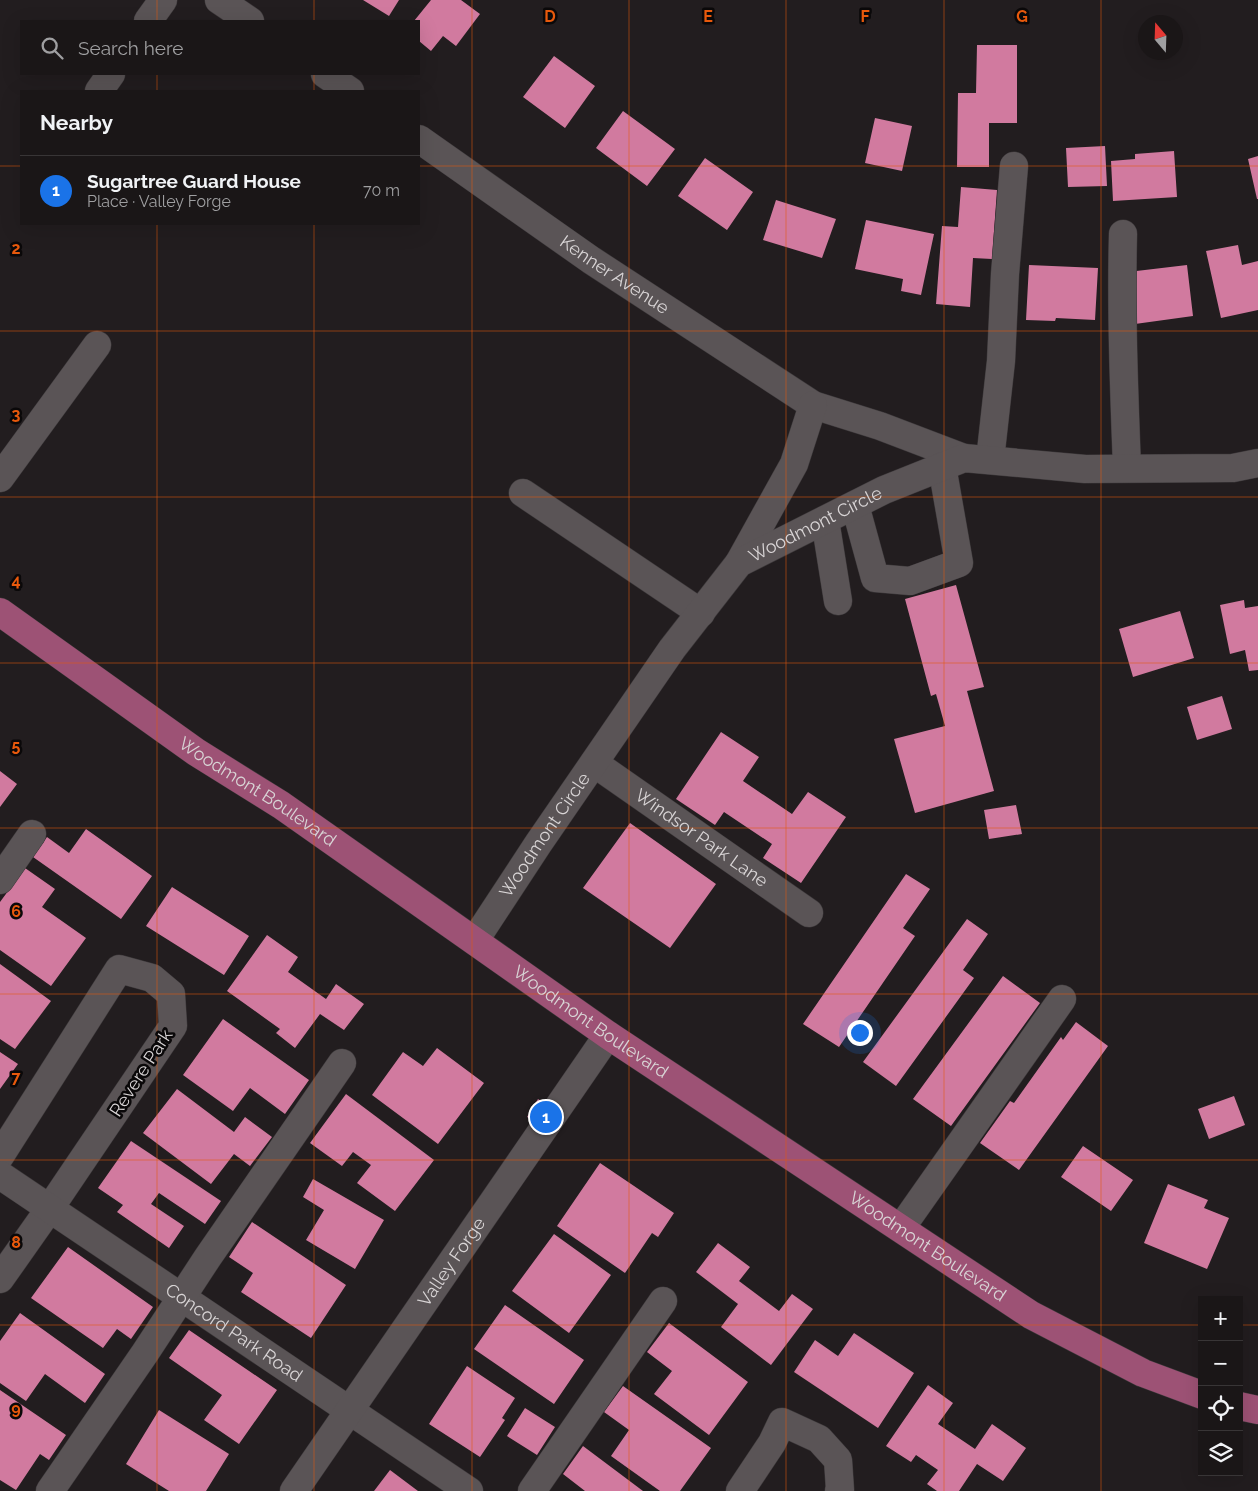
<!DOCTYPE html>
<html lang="en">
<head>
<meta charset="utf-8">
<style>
	body { margin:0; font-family:Raleway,sans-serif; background:#231f20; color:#f1f3f6 }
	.controls { position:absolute; right:15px; bottom:15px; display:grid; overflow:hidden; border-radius:0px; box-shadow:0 5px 20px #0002 }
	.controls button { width:45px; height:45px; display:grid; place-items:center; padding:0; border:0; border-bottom:1px solid #383536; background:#1a1617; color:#f1f3f6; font:25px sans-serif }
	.compass { position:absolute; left:1138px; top:15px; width:45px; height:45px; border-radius:50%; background:#1a1617; box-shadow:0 5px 20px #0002; rotate:341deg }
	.you { position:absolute; left:859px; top:1032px; width:18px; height:18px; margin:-12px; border:4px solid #fff; border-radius:50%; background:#1a73e8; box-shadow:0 0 0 8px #1a73e833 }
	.badge { display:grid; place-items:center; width:32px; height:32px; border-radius:50%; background:#1a73e8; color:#fff; font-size:16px; font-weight:700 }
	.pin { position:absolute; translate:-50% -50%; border:2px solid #fff; box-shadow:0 1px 5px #0006 }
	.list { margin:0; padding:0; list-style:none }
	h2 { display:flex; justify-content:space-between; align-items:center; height:65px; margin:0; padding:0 20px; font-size:21px }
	h2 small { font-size:16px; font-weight:400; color:#9f9fa1 }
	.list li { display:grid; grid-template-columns:32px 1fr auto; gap:15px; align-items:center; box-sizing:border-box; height:70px; padding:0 20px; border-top:1px solid #383536 }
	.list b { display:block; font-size:19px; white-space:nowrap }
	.list p { margin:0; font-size:16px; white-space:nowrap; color:#9f9fa1 }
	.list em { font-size:16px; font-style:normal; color:#9f9fa1 }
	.icon { flex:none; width:28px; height:28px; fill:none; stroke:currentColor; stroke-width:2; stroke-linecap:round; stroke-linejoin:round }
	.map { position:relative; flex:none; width:1258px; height:1491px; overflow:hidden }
	.search { position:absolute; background:#1a1617; box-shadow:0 5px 20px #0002; left:20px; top:20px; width:400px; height:55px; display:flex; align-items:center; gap:12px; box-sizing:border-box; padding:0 18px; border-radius:0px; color:#9f9fa1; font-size:19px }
	.panel { position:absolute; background:#1a1617; box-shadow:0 5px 20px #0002; left:20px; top:90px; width:400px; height:135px; border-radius:0px }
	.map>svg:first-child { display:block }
	.building { fill:#d17a9f }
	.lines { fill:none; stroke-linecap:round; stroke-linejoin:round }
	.minor-casing { stroke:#3c383a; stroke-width:29 }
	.major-casing { stroke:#3c383a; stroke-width:29 }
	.minor { stroke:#5a5456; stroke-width:28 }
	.major { stroke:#9d5275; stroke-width:28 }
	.grid { fill:none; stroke:#e8590c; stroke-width:1; stroke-opacity:0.55 }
	.labels { text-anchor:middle; stroke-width:5; stroke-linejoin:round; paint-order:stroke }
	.street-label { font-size:18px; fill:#d8d4d5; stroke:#0a0809 }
	.grid-label { font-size:16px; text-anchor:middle; font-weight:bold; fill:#e8590c; stroke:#0a0809; stroke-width:5; stroke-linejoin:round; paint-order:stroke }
</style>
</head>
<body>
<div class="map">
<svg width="1258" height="1491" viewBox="0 0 1258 1491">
	<rect width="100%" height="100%" fill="#221d1f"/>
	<path class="building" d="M363,0H399L389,16Z
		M431,0H461L480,14L456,46L443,36L431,51L419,41V21H414Z
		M977,45H1017V123H989V167H957L958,93H976Z
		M554,56L595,86L565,128L523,97Z
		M623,111L675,149L647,186L596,148Z
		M875,118L912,126L902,171L865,163Z
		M1105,146L1107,186L1068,187L1066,148Z
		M1174,151L1177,197L1113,201L1111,161L1135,159V154Z
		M1258,156V199H1257L1248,159Z
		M705,158L753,192L727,230L678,196Z
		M961,187L997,190L992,259L973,258L970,307L936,304L942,226L958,227Z
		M776,200L836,219L822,258L763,240Z
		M866,220L934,234L921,295L901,291L903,279L855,269Z
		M1238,245L1242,265L1258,261V310L1221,318L1206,251Z
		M1029,265L1098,268L1095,320L1056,318L1055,321L1026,320Z
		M1187,265L1193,316L1135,324L1128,272Z
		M956,585L984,687L967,691L994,791L915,813L894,739L945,726L936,694L931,696L905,599Z
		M1244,600L1245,608L1258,606V670L1249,671L1245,650L1230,654L1220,605Z
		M1180,611L1194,658L1133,677L1119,629Z
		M1222,696L1232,729L1197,740L1187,707Z
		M721,732L759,757L743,781L792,814L808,792L846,817L801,883L763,858L772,844L724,812L715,825L676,799Z
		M0,771L17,784L0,807Z
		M1016,805L1022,834L989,839L984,810Z
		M630,823L716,884L670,948L583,888Z
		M86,829L152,876L121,919L33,857L47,837L69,853Z
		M25,868L55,889L42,907L86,938L51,986L0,950V902Z
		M906,874L930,889L903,928L915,936L839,1047L803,1024Z
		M172,887L249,936L224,975L146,926Z
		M967,919L988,934L963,970L974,978L896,1086L863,1062Z
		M267,935L298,957L288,972L326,999L336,984L364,1004L344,1030L320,1014L295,1048L276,1033L280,1029L227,991Z
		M0,964L51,1001L15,1049L0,1039Z
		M1003,976L1040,1003L951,1126L913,1099Z
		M223,1019L309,1080L285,1114L250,1088L233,1111L183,1075Z
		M1076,1022L1108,1046L1019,1170L980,1143L1010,1101L1014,1103L1061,1037L1063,1040Z
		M437,1048L484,1083L438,1144L372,1095L403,1052L423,1066Z
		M0,1052L18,1064L0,1089Z
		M177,1089L234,1132L245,1117L272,1137L250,1166L234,1154L211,1184L143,1133Z
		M346,1094L434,1160L395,1211L357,1183L371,1165L353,1152L342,1166L310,1143Z
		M1234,1096L1245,1125L1209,1139L1198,1109Z
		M538,1099L566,1117L535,1121L527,1117Z
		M131,1141L221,1201L205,1224L159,1193L151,1204L184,1226L169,1248L117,1212L123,1205L98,1188Z
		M1083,1146L1133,1180L1111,1211L1061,1177Z
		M600,1163L674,1213L658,1237L652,1233L625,1273L557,1226Z
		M313,1179L384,1220L355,1269L306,1240L324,1210L303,1197Z
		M1168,1184L1208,1200L1204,1208L1229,1218L1207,1269L1144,1243Z
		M252,1222L346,1285L311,1338L241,1292L253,1273L229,1257Z
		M554,1234L611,1275L569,1333L512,1291Z
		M718,1243L750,1267L739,1281L779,1311L792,1294L813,1309L771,1365L721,1327L738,1304L696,1272Z
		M68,1247L153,1307L131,1339L117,1329L103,1348L31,1298Z
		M505,1305L584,1360L554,1404L474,1349Z
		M20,1313L105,1374L85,1403L45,1374L26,1401L0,1383V1341Z
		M669,1323L748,1382L709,1435L654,1394L672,1371L647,1352Z
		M189,1330L277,1390L239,1444L204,1420L222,1395L169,1358Z
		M854,1333L914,1373L878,1428L794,1372L815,1340L838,1356Z
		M467,1366L515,1398L502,1418L505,1420L480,1457L429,1424Z
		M928,1385L953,1403L938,1424L975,1449L992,1424L1026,1448L1003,1481L977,1464L959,1491H937L927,1484L938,1470L916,1455L911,1462L886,1446Z
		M623,1386L711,1448L680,1491H660L611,1456L629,1430L604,1412Z
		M0,1390L66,1435L49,1460L40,1454L16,1490L0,1480Z
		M525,1408L555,1427L537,1455L507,1436Z
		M159,1410L229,1454L206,1491H169L126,1464Z
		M583,1446L643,1491H585L563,1474Z
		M390,1470L418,1491H374Z"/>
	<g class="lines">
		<defs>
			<g id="minor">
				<path d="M219,0L250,21"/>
				<path d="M148,21L163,0"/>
				<path d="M325,74L350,91"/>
				<path d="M99,91L111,74"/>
				<path id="s1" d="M419,139L591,260L813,405L880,426L964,458"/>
				<path d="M1123,234C1121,312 1124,390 1127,468"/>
				<path d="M990,460L1001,361L1005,274L1014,166"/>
				<path d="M0,478L97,345"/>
				<path d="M523,493L701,613"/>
				<path d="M855,505L875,578L910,581L959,563L942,466"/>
				<path d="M825,520L838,601"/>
				<path d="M739,563L794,464L813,405"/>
				<path id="s2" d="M594,763L809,913"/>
				<path d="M0,880L32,834"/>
				<path id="s3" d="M475,940L538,844L672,649L739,563L884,490L964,458L1085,469L1233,468L1258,463"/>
				<path d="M0,1156L119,969L152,978L171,994L173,1026L50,1208L0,1279"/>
				<path id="s4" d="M0,1175L469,1491"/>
				<path d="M901,1228L1062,999"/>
				<path d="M50,1491L145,1353L208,1257L342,1063"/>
				<path id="s5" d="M294,1491L608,1035"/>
				<path d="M532,1491L663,1301"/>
				<path d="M740,1491L772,1443L782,1422L819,1439L838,1460L840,1490L839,1491"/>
			</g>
			<g id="major">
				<path id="s6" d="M0,612L196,752L281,805L608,1035L1031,1315L1143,1373L1202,1395"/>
				<path d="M1239,1406L1258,1410"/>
			</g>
		</defs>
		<use href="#minor" class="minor-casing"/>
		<use href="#major" class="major-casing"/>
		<use href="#minor" class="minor"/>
		<use href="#major" class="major"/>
	</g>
	<path class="grid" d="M157,0V21M314,0V21M472,0V1491M629,0V1491M786,0V1491M944,0V1491M1101,0V1491M157,74V91M314,74V91M0,166H21M419,166H1258M157,224V1491M314,224V1491M0,331H1258M0,497H1258M0,663H1258M0,828H1258M0,994H1258M0,1160H1258M0,1325H1202M1239,1325H1258"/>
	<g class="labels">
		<g class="street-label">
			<text dy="6" stroke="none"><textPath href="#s1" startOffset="238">Kenner Avenue</textPath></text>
			<text dy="6" stroke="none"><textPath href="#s3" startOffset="546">Woodmont Circle</textPath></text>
			<text dy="6" stroke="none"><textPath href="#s6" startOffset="314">Woodmont Boulevard</textPath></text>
			<text dy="6" stroke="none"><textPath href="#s3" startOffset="126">Woodmont Circle</textPath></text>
			<text dy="6" stroke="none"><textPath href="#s2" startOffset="131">Windsor Park Lane</textPath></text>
			<text dy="6" stroke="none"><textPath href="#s6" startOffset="719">Woodmont Boulevard</textPath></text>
			<text transform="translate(141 1073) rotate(-57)" y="6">Revere Park</text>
			<text dy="6" stroke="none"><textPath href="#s6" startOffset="1124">Woodmont Boulevard</textPath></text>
			<text dy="6" stroke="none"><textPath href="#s5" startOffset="278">Valley Forge</textPath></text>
			<text dy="6" stroke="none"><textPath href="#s4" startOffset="282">Concord Park Road</textPath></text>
		</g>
	</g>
	<g class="grid-label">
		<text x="550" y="22">D</text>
		<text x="708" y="22">E</text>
		<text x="865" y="22">F</text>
		<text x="1022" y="22">G</text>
		<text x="16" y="254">2</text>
		<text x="16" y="420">3</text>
		<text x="16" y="586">4</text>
		<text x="16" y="751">5</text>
		<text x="16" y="917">6</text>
		<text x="16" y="1083">7</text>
		<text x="16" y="1248">8</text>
		<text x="16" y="1414">9</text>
	</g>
</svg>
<div class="controls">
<button>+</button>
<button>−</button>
<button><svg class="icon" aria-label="locate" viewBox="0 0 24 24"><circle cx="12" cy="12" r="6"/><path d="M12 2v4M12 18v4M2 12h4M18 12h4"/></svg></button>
<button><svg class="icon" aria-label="layers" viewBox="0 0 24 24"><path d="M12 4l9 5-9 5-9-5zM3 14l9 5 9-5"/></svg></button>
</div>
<svg class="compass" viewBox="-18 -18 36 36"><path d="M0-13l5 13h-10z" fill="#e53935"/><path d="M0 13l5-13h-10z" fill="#9f9fa1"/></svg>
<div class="you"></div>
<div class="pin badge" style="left:546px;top:1117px">1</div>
<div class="search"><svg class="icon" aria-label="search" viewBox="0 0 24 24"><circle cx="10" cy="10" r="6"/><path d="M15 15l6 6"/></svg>Search here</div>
<section class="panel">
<h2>Nearby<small></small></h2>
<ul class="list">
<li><span class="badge">1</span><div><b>Sugartree Guard House</b><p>Place · Valley Forge</p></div><em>70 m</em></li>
</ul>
</section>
</div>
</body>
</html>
